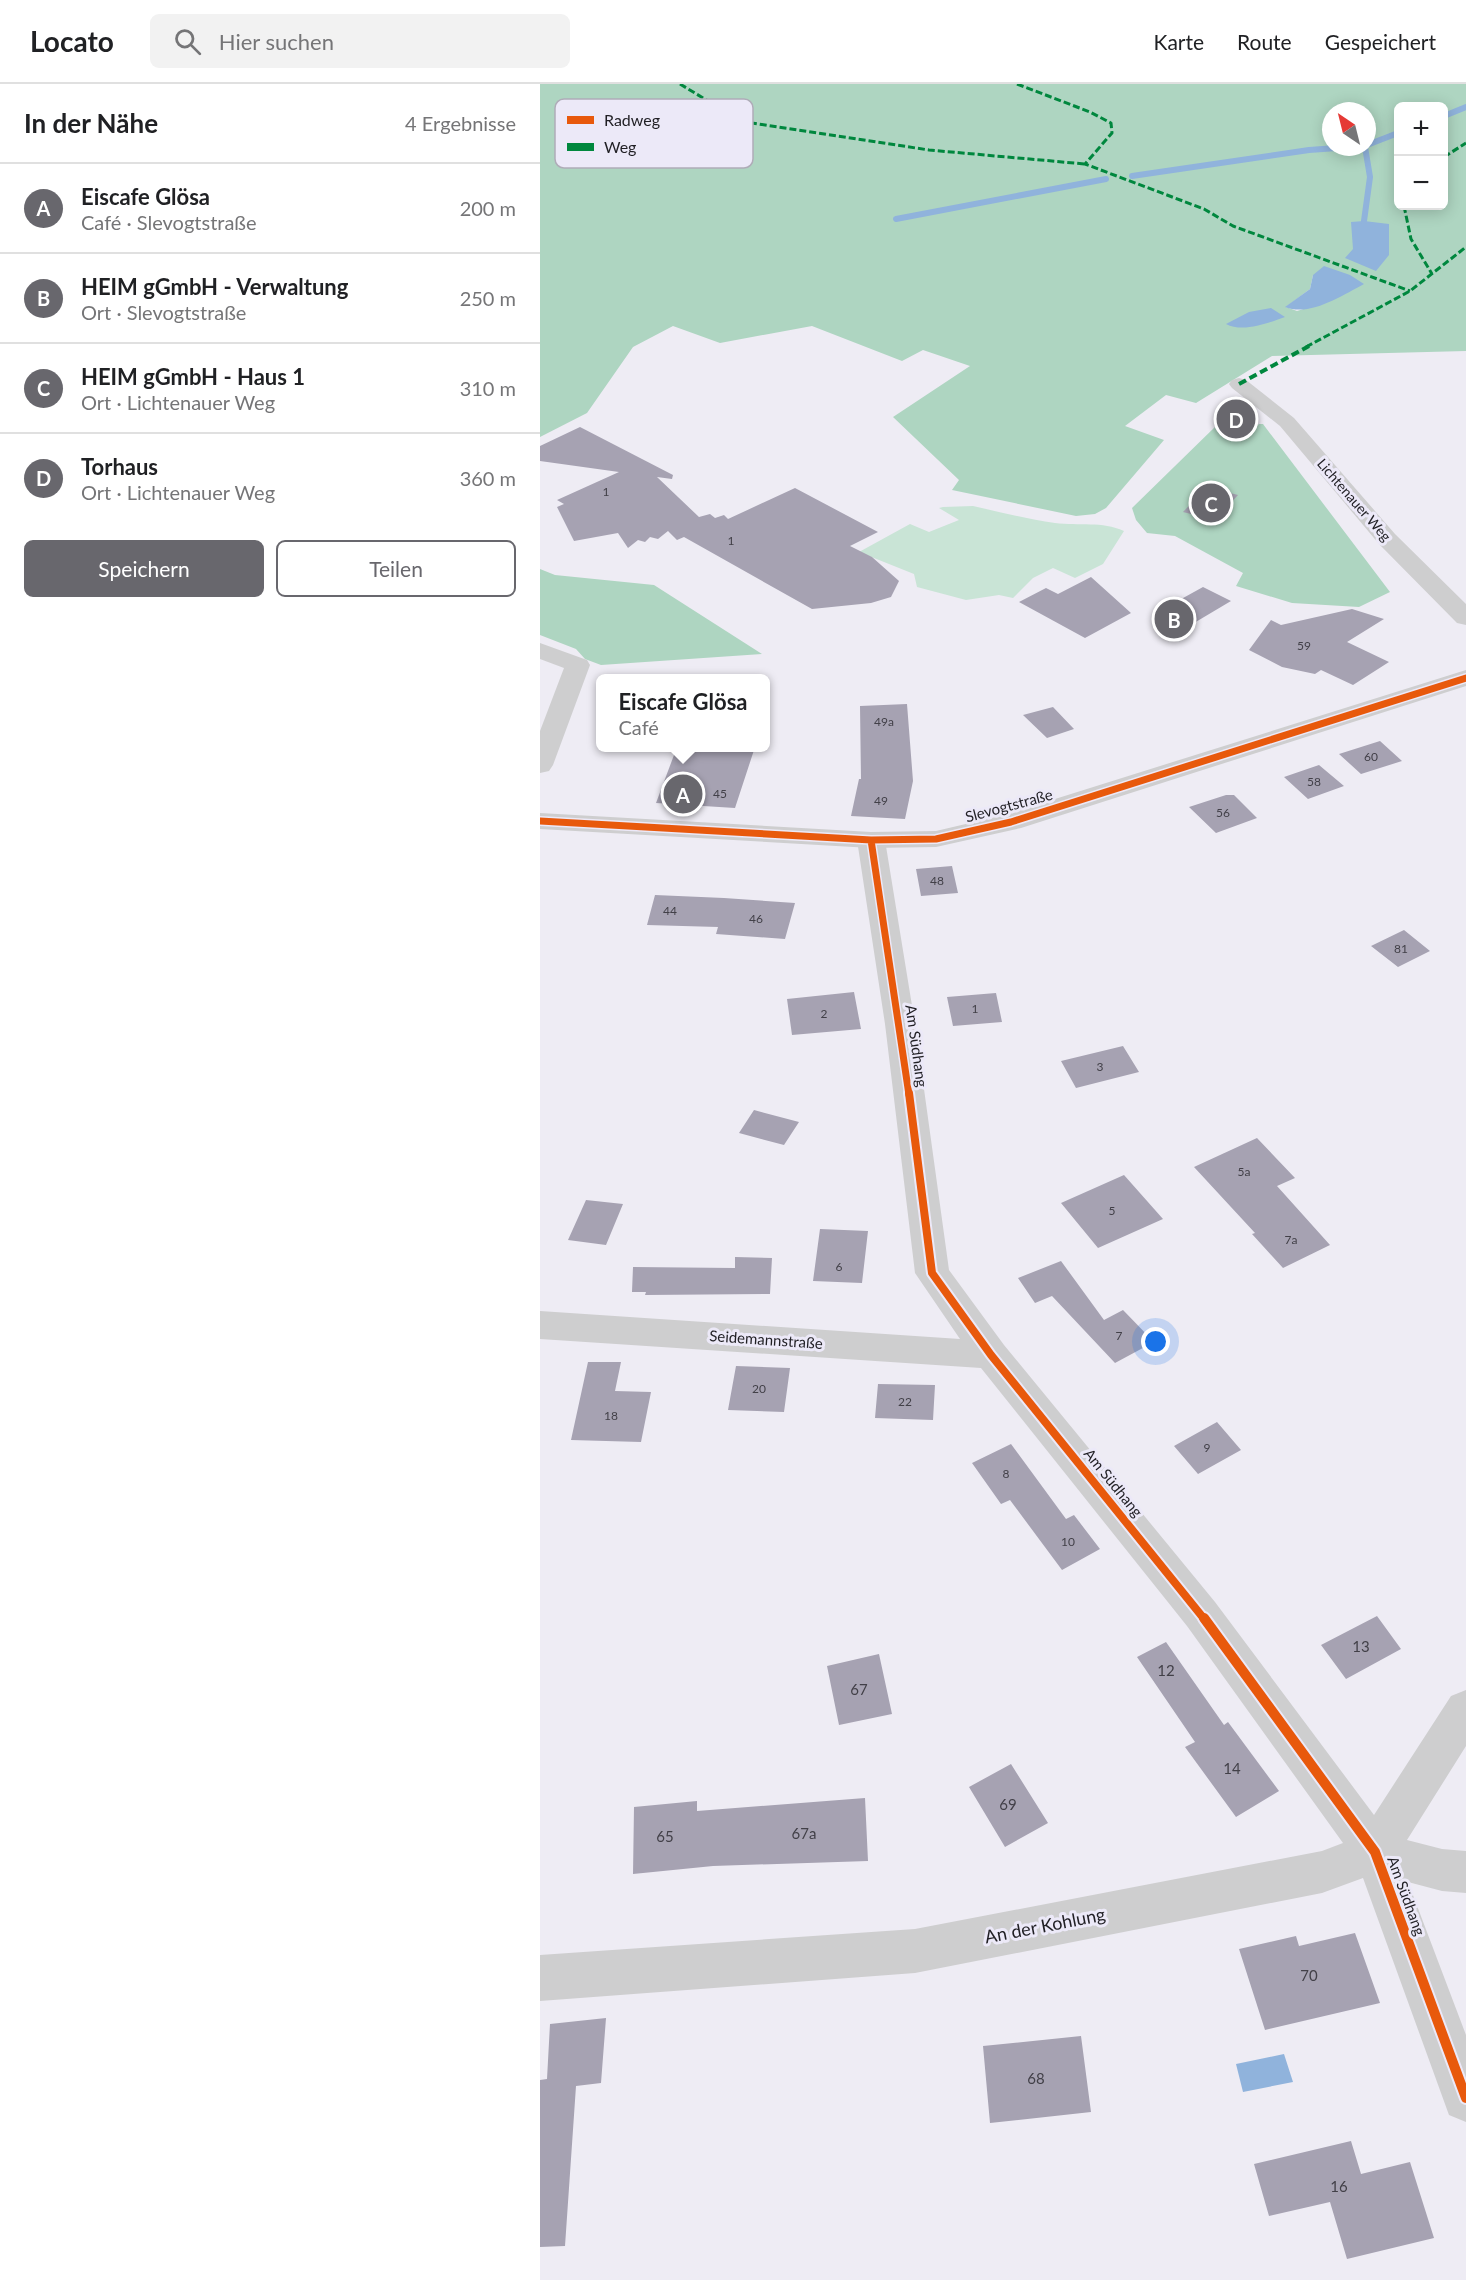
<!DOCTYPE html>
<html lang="de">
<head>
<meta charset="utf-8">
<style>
	body { margin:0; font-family:Lato,sans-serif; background:#f2f2f2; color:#202124 }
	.controls { position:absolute; right:18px; top:18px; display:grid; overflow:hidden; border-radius:9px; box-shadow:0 3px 15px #0003 }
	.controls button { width:54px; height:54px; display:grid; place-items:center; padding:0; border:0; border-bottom:2px solid #e0e0e0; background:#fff; color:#202124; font:30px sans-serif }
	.compass { position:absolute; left:782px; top:18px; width:54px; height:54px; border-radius:50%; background:#fff; box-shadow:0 3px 15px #0003; rotate:325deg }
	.you { position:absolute; left:616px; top:1258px; width:21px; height:21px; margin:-15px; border:4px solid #fff; border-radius:50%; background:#1a73e8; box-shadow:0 0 0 9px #1a73e833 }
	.badge { display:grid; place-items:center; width:39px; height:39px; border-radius:50%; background:#68676d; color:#fff; font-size:20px; font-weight:700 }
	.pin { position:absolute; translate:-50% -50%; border:3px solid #fff; box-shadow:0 2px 6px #0006 }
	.popup { position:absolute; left:56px; top:590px; width:174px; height:78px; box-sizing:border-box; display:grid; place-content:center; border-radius:9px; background:#fff; filter:drop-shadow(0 2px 4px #0005); font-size:20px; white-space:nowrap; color:#757577 }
	.popup b { font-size:22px; color:#202124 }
	.popup::after { content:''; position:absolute; left:50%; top:100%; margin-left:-12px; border:12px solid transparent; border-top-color:#fff }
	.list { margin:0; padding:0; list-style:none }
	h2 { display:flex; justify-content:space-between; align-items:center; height:78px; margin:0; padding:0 24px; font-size:26px }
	h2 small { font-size:20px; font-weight:400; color:#757577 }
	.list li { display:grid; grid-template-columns:39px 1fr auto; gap:18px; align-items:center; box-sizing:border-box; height:90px; padding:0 24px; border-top:2px solid #e0e0e0 }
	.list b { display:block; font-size:22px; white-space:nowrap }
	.list p { margin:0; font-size:20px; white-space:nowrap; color:#757577 }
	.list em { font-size:20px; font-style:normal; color:#757577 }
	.actions { display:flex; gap:12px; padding:18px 24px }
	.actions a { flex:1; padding:14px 0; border:2px solid #68676d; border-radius:9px; text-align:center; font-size:21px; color:#68676d }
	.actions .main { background:#68676d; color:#fff }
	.icon { flex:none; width:33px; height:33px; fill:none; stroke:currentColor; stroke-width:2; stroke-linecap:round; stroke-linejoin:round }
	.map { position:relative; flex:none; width:926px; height:2196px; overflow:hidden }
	header { display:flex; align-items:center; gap:36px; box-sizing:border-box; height:84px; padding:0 30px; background:#fff; border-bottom:2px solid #e0e0e0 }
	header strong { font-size:28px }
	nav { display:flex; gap:33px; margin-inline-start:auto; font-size:21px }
	.search { width:420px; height:54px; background:#f2f2f2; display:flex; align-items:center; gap:15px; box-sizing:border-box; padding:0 21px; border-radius:9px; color:#757577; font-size:22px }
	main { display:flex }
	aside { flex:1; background:#fff }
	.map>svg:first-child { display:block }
	.green { fill:#c9e4d6 }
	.forest { fill:#aed5c1; fill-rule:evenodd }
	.water { fill:#90b3dc }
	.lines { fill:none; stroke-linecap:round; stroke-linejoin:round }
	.stream { stroke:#90b3dc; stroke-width:6 }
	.building { fill:#a6a2b2 }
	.street { fill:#cececf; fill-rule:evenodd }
	.secondary { fill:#cececf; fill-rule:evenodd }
	.quiet-far1 { stroke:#00873e; stroke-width:3; stroke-dasharray:7 3; stroke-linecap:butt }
	.quiet { stroke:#00873e; stroke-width:4; stroke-dasharray:8 4; stroke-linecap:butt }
	.cycleway-far2-casing { stroke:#ece9f8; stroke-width:10 }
	.cycleway-far1-casing { stroke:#ece9f8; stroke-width:12 }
	.cycleway-casing { stroke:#ece9f8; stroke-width:14 }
	.cycleway-far2 { stroke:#e8590c; stroke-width:7 }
	.cycleway-far1 { stroke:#e8590c; stroke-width:8 }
	.cycleway { stroke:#e8590c; stroke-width:10 }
	.labels { text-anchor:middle; stroke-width:6; stroke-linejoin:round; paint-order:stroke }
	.number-label { font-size:12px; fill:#424048 }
	.far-street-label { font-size:14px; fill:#201f24; stroke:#ece9f8 }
	.street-label { font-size:15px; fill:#201f24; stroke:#ece9f8 }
	.near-number-label { font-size:15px; fill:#424048 }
	.near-street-label { font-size:18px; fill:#201f24; stroke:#ece9f8 }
	.key { fill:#ece9f8; stroke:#afacb8; stroke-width:1.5 }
	.key-label { font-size:16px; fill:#201f24 }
</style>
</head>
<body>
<header>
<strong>Locato</strong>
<div class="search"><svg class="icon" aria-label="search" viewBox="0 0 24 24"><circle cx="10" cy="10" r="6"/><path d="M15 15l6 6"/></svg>Hier suchen</div>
<nav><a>Karte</a><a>Route</a><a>Gespeichert</a></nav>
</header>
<main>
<aside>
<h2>In der Nähe<small>4 Ergebnisse</small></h2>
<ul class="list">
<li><span class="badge">A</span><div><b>Eiscafe Glösa</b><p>Café · Slevogtstraße</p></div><em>200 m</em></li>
<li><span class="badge">B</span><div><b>HEIM gGmbH - Verwaltung</b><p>Ort · Slevogtstraße</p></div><em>250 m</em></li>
<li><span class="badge">C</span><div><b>HEIM gGmbH - Haus 1</b><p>Ort · Lichtenauer Weg</p></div><em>310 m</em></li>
<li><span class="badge">D</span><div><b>Torhaus</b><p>Ort · Lichtenauer Weg</p></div><em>360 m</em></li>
</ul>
<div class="actions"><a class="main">Speichern</a><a>Teilen</a></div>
</aside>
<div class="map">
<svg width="926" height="2196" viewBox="0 0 926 2196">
	<rect width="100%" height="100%" fill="#eeecf4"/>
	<path class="green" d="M433,422C460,428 487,435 515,439C539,442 562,437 584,447L563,480L535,494L513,484L493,494L473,514L459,511L426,516L377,503L374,490L319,468L370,440L389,448L419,436L399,424L403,423Z"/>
	<path class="forest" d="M0,0H926V267L732,272L656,319L626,311L585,342L624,356L566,424L555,430L536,432L412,406L419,396L353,333L430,282L383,266L362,277L272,242L180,259L133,242L93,263L47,329L0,353ZM858,22H904V122H858ZM791,27H827V63H791ZM773,191L792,216L757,227L746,223L770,205Z
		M678,340L713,346L719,340H723L850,508L819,523L752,519L696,502L703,489L635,452L607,449L596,436L592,424Z
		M0,485L15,491L114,501L222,570L61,581L45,575L36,565L0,551Z"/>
	<path class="water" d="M824,137L849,140V171L836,187L805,174L813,165L811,138Z
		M784,182L810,191L824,200C801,212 770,233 745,223L770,205L773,191Z
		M731,224L745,233C728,239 703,249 686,240L709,228Z
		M744,1970L753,1998L703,2008L696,1980Z"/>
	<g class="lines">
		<path class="stream" d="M904,32L926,23
			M827,61L858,49
			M592,92L769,66L811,63
			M356,135L566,95
			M824,137L830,93L825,63"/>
	</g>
	<path class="building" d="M40,343L133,391L132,395L117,393L159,433L170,430L175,434L184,431L188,435L255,404L338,448L310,462L332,473L359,497L351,513L331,519L272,525L144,453L137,456L128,447L118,455L110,453L105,458L98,456L88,464L78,449L34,457L17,423L24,420L17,416L79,388L0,377V362Z
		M667,403L698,411L675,436L643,428Z
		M551,493L591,529L545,554L479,518L506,504L518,510Z
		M663,503L691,517L654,539L625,524Z
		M812,525L844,535L807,558L849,578L813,601L781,586L775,590L742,583L709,566L731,536L741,541Z
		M367,620L373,697L365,735L311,732L319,695H321L320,622Z
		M513,623L534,645L507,654L483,631Z
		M840,657L862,677L821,690L799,670Z
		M137,663H215L195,724L116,719Z
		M779,681L804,702L768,715L744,693Z
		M686,711H694L717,734L676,749L649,723Z
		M412,782L418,809L381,812L376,785Z
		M115,811L184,814L255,819L245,855L176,850L178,843L107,841Z
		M864,846L890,867L858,883L831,862Z
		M314,908L321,945L252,951L247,915Z
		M456,909L462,938L413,942L407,913Z
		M583,962L599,988L536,1004L521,977Z
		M214,1026L259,1038L244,1061L199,1049Z
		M717,1054L755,1094L737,1102L790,1161L743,1184L712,1150L715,1149L654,1083Z
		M584,1091L623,1135L558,1164L521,1119Z
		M46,1116L83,1120L66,1161L28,1156Z
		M280,1145L328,1147L322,1199L273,1197Z
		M195,1173L232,1174L230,1210L105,1211L106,1208H92L93,1183L195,1184Z
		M521,1177L564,1236L583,1226L614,1258L575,1279L512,1212L495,1219L478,1194Z
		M48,1278H81L75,1307L111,1308L101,1358L31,1356Z
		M196,1282L250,1284L244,1328L188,1326Z
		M338,1300L395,1301L393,1336L335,1334Z
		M677,1338L701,1366L658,1390L634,1362Z
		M471,1360L526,1435L534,1431L560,1465L522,1486L470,1416L461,1420L432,1379Z
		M837,1532L861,1565L806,1595L781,1561Z
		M626,1558L684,1641L688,1638L739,1707L696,1733L645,1663L655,1658L597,1573Z
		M339,1570L352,1630L299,1641L287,1582Z
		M471,1680L508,1739L465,1763L429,1703Z
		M325,1714L328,1777L173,1782L93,1790L94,1723L157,1717V1727Z
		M815,1849L840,1919L725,1946L699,1865L756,1852L759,1862Z
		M66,1934L61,1999L36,2002L25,2162L0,2163V1996L7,1995L10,1940Z
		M541,1952L551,2028L450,2039L443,1962Z
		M811,2057L821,2090L870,2078L894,2154L807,2175L790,2118L729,2132L714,2080Z"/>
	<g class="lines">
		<path class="street" d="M699,294L706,296L754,334L855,450L926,520V541L917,539L839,460L740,342L692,304L689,300L692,296Z
			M0,559L47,576L50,581L13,681L9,687L0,689V647L24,584L0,575Z
			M331,748L341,750L345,756L375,940L409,1186L464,1261L675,1518L834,1731L911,1612L926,1606V1662L867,1756L902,1765L926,1767V1809L902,1807L868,1798L926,1951V2038L909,2031L823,1794L782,1809L375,1889L0,1917V1871L375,1845L782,1767L803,1759L647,1542L441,1284L0,1255V1227L420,1255L375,1189L345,940L317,756L321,750Z"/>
		<path class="secondary" d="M926,586V602L481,744L396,763L331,764L0,745V729L331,748L396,747L464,731Z"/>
		<path class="quiet-far1" d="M140,0L191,31L212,39L389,66L545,80
			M477,0L550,28L571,39L572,49L545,80L664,125L693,142L870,207
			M904,73L926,59
			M864,122L871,155L892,190
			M766,263L870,207L926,163"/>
		<path class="quiet" d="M699,300L769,262"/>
		<defs>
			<path id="cycleway-far2" d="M0,737L331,756L396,755L471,738L926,594
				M331,756L369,1011"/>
			<path id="cycleway-far1" d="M369,1009L392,1189L451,1271L665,1536"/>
			<path id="cycleway" d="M664,1534L835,1768L926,2014"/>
		</defs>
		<use href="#cycleway-far2" class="cycleway-far2-casing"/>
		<use href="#cycleway-far1" class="cycleway-far1-casing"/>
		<use href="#cycleway" class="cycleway-casing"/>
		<use href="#cycleway-far2" class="cycleway-far2"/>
		<use href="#cycleway-far1" class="cycleway-far1"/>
		<use href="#cycleway" class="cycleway"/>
	</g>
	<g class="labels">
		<g class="number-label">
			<text x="66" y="412">1</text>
			<text x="191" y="461">1</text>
			<text x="764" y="566">59</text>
			<text x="344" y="642">49a</text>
			<text x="831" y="677">60</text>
			<text x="774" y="702">58</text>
			<text x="180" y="714">45</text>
			<text x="341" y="721">49</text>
			<text x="683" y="733">56</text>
			<text x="397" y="801">48</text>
			<text x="130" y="831">44</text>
			<text x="216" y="839">46</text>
			<text x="861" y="869">81</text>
			<text x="435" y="929">1</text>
			<text x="284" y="934">2</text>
			<text x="560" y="987">3</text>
			<text x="704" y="1092">5a</text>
			<text x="572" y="1131">5</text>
			<text x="751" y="1160">7a</text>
			<text x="299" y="1187">6</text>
			<text x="579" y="1256">7</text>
			<text x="219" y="1309">20</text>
			<text x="365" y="1322">22</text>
			<text x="71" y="1336">18</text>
			<text x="667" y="1368">9</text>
			<text x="466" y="1394">8</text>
			<text x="528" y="1462">10</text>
		</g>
		<g class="far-street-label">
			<text transform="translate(814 416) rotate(49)" y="5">Lichtenauer Weg</text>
		</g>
		<g class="street-label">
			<text transform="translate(469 722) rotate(-15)" y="5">Slevogtstraße</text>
			<text transform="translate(376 962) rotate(82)" y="5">Am Südhang</text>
			<text transform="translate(226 1256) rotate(4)" y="5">Seidemannstraße</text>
			<text transform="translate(573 1399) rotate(51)" y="5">Am Südhang</text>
			<text transform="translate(866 1812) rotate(70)" y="5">Am Südhang</text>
		</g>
		<g class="near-number-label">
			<text x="821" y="1568">13</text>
			<text x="626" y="1592">12</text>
			<text x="319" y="1611">67</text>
			<text x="692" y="1690">14</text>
			<text x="468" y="1726">69</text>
			<text x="264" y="1755">67a</text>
			<text x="125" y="1758">65</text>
			<text x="769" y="1897">70</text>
			<text x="496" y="2000">68</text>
			<text x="799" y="2108">16</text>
		</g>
		<g class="near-street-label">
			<text transform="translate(505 1842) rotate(-11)" y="6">An der Kohlung</text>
		</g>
	</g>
	<rect x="15" y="15" width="198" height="69" rx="9" class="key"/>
	<rect x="27" y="32" width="27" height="8" fill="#e8590c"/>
	<rect x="27" y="59" width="27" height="8" fill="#00873e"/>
	<g class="key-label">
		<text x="64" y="42">Radweg</text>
		<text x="64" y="69">Weg</text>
	</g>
</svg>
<div class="controls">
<button>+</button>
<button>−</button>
</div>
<svg class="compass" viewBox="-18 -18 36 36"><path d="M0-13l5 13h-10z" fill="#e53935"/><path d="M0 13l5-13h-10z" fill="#757577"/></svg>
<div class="you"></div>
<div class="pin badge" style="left:143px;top:710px">A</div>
<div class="popup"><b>Eiscafe Glösa</b>Café</div>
<div class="pin badge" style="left:634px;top:535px">B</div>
<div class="pin badge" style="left:671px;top:419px">C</div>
<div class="pin badge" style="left:696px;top:335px">D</div>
</div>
</main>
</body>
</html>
